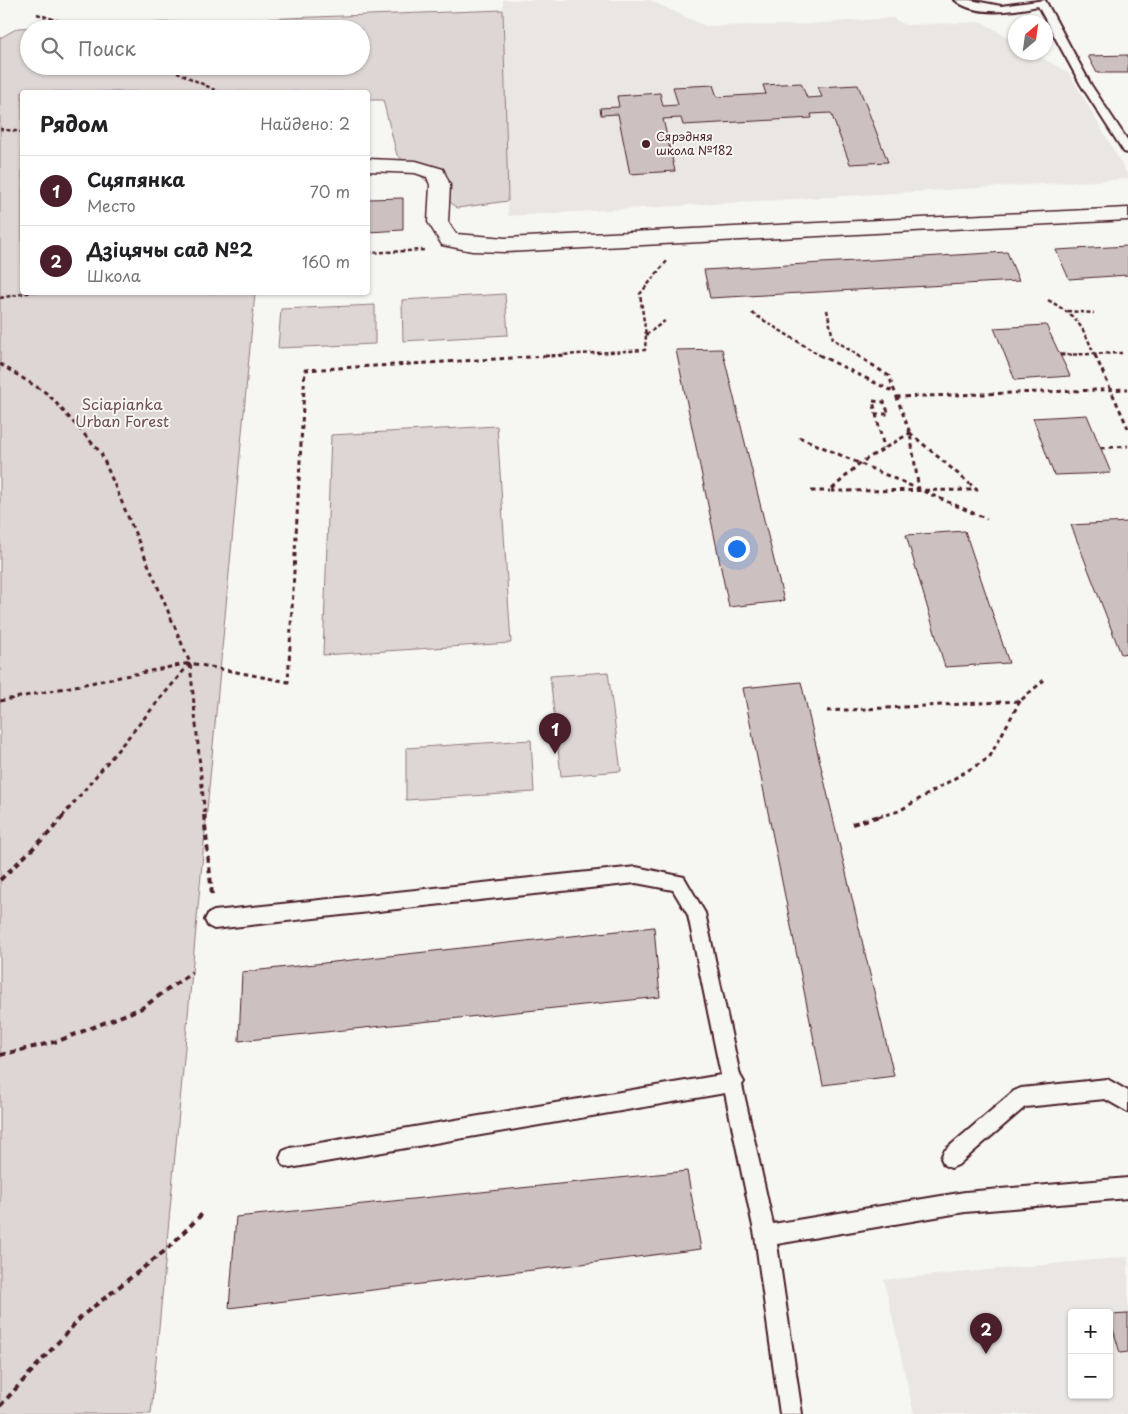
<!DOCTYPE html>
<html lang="ru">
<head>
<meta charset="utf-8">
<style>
	body { margin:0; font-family:"Playpen Sans",sans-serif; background:#f2f2f2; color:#202124 }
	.controls { position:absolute; right:15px; bottom:15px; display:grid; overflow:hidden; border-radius:5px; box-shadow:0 1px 4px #0004 }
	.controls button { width:45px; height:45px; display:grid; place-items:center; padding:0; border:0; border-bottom:1px solid #e0e0e0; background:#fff; color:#202124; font:25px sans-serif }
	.compass { position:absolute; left:1008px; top:15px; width:45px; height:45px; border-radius:50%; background:#fff; box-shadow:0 1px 4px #0004; rotate:29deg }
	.you { position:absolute; left:736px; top:548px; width:18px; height:18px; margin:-12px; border:4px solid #fff; border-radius:50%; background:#1a73e8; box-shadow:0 0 0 8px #1a73e833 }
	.badge { display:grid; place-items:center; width:32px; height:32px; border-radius:50%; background:#4a1f2b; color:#fff; font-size:16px; font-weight:700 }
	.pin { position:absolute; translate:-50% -41px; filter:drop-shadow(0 1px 2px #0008) }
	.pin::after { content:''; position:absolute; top:26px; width:18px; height:15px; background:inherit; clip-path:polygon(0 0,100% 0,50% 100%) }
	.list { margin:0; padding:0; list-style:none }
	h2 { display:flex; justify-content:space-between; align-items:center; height:65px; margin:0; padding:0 20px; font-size:21px }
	h2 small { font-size:16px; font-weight:400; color:#757577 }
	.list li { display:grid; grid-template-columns:32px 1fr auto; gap:15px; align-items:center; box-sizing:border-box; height:70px; padding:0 20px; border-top:1px solid #e0e0e0 }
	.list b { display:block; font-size:19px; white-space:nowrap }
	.list p { margin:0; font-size:16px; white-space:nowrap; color:#757577 }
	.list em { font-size:16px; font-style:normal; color:#757577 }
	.icon { flex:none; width:28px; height:28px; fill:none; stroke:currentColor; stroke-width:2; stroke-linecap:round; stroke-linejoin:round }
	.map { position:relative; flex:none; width:1128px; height:1414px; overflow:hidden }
	.search { position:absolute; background:#fff; box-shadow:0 1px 4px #0004; left:20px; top:20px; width:350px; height:55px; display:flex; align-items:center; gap:12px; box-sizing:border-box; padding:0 18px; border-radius:28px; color:#757577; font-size:19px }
	.panel { position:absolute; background:#fff; box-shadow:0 1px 4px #0004; left:20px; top:90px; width:350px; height:205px; border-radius:5px }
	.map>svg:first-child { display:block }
	.built { fill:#e9e6e3; fill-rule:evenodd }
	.green { fill:#ddd6d5; stroke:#947a80; fill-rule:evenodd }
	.building { fill:#ccc1c0; stroke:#4a1f2b }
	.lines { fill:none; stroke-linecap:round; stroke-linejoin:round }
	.service-casing { stroke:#4a1f2b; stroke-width:4 }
	.minor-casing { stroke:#4a1f2b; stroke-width:3 }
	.path-far2 { stroke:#4a1f2b; stroke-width:2.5; stroke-dasharray:4 2.5; stroke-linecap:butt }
	.path-far1 { stroke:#4a1f2b; stroke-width:3; stroke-dasharray:4.5 4; stroke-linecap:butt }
	.path { stroke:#4a1f2b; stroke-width:4; stroke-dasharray:6 4.5; stroke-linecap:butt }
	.service { fill:#f6f6f2; fill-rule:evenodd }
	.minor { fill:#f6f6f2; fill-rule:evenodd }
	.poi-dot { fill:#4a1f2b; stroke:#f6f6f2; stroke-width:2 }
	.labels { text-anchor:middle; stroke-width:4; stroke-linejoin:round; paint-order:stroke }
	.far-poi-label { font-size:12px; fill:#4a1f2b; stroke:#f6f6f2; text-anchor:start }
	.park-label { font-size:15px; fill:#6f4d56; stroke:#f6f6f2 }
</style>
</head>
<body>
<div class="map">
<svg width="1128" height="1414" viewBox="0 0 1128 1414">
	<rect width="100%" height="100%" fill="#f6f6f2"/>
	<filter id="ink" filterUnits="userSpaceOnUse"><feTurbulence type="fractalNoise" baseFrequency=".02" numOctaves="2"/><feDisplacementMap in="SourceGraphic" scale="10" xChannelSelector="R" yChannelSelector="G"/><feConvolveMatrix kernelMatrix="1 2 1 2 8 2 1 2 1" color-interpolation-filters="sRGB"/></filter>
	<g filter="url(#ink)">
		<path class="built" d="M503,0H649L705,26L796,25L893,18L905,25L982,22L1015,42L1016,52L1033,53L1069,73L1128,175V179L508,216Z
			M1128,1257V1414H914L884,1280ZM1072,1313H1109V1395H1072Z"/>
		<path class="green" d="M503,10L508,201L457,208L397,155L383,100H368V92H22V292L255,293L151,1414H0V38L18,28ZM29,29H361V66H29Z
			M505,294L508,335L403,341L402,300Z
			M375,305V344L278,348L281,309Z
			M497,426L511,643L323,655L331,435Z
			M608,672L621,771L561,776L550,676Z
			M531,740L534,792L406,800V748Z"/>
		<path class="building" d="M1128,55V73H1097L1088,56Z
			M801,83L807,98L822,97L818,87L858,85L888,162L850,164L831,113L811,114L812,118L683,125L681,118L663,119L675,171L630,174L618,114L601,115L600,108L619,107L617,96L660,93L663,106L678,105L673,87L713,85L717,97L766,94L763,85Z
			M403,198V230L368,232V199Z
			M1128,246V275L1069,279L1056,250Z
			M1007,252L1019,281L710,298L704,270Z
			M1046,325L1070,376L1015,380L994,328Z
			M722,349L784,601L729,607L676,350Z
			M1087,415L1111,473L1054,475L1033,418Z
			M1128,522V653L1121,654L1071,525Z
			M965,531L1009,663L945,667L906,535Z
			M801,682L894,1076L823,1085L743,688Z
			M654,927L660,997L239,1041L242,972Z
			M687,1171L701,1249L229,1308L236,1217Z
			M1128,1314V1352L1120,1353L1109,1315Z"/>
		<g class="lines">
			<defs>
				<path id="service" d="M955,0H970L1001,6L1045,0L1091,85L1128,141V153L1124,152L1081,85L1038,6C1015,11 974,17 955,0Z
					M636,867L684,877L705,913L740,1075L744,1082L742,1085L773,1224L965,1192L1128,1178V1198L965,1212L777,1244L802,1414H780L755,1236L725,1093L290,1168L283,1165L280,1158L283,1151L290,1148L721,1075L688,915L673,890L636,883L214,929L208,926L205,920L208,914L214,911Z
					M1107,1079L1128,1091V1112L1105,1099L1025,1107L958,1165L951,1168L944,1165L941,1158L944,1151L1014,1091L1021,1088Z"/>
				<path id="minor" d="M368,159L416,161L443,169L450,185L448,222L456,234L506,238L1128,208V220L506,252L472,251L442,245L428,222L430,185L427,177L415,173L368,171Z"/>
			</defs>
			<use href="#service" class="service-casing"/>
			<use href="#minor" class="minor-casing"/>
			<path class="path-far2" d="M37,14L84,29
				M165,66L219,92
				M0,129L22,132
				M368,253L424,250
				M0,298L32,292
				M1048,300C1078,317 1082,325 1095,356
				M827,310L833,339L859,356
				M1067,311L1094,313
				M752,313L821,356
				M646,335L666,320
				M1060,355L1122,353
				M545,356L645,350L646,335L640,294L667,261"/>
			<path class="path-far1" d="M819,355L894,392
				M857,355L889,376L910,433L919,490
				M1060,355H1072
				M1095,355L1128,428
				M0,364L48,394L101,453L190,663L205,817
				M896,397L1128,389
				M873,401L884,402L889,414H876Z
				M876,414L884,448
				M910,433L977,490L830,491L860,463Z
				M799,437L987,519
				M1101,448L1128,446
				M811,491H830
				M0,701L190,663
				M827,711L1020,701L1044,680
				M62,817L190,663L288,682L305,370L566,355
				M878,817L899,811L989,758L1020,701"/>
			<path class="path" d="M204,815L212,895
				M852,824L883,815
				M0,880L49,833L64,815
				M0,1055L58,1041L142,1008L192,972
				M0,1406L83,1315L166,1250L202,1214"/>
			<use href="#service" class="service"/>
			<use href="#minor" class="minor"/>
		</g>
	</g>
	<circle class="poi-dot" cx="646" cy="144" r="5"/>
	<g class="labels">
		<g class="far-poi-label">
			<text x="656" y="141">Сярэдняя<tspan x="656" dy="14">школа №182</tspan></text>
		</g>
		<g class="park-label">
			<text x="122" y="410">Sciapianka<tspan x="122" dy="17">Urban Forest</tspan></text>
		</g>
	</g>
</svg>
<div class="controls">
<button>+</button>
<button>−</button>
</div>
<svg class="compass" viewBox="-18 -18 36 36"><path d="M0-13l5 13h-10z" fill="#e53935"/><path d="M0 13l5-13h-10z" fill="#757577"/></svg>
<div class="you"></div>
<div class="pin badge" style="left:555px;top:754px">1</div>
<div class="pin badge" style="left:986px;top:1354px">2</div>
<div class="search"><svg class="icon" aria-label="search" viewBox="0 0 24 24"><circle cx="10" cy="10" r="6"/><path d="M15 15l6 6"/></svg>Поиск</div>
<section class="panel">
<h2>Рядом<small>Найдено: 2</small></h2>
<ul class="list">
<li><span class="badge">1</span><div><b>Сцяпянка</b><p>Место</p></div><em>70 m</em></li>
<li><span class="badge">2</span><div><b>Дзіцячы сад №2</b><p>Школа</p></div><em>160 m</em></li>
</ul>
</section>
</div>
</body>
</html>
